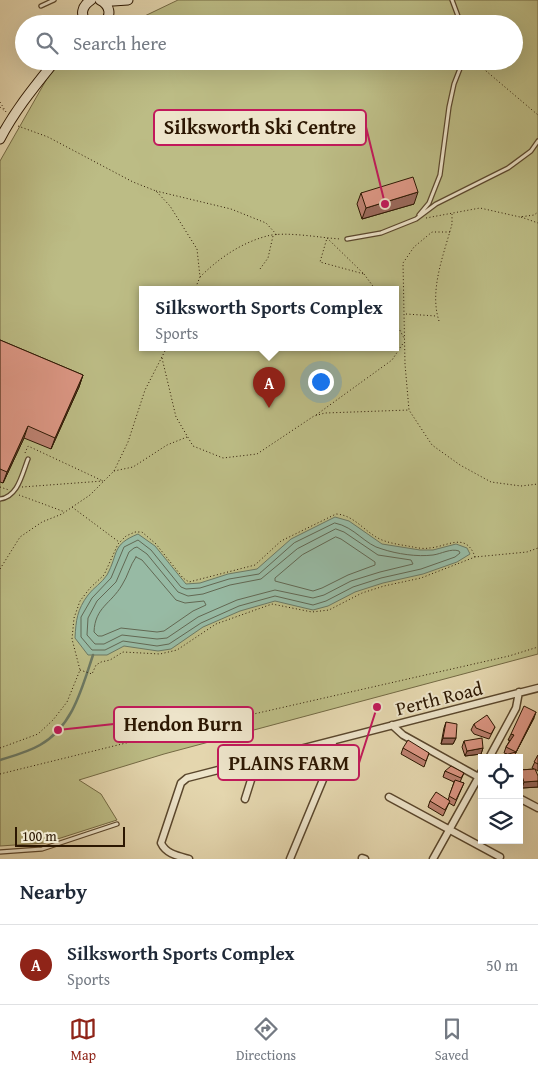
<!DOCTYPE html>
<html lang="en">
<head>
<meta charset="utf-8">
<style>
	body { margin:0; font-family:"Gentium Book Plus",serif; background:#f2f2f3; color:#1f2937 }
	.controls { position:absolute; right:15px; bottom:15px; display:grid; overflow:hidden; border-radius:0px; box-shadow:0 5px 20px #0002 }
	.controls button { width:45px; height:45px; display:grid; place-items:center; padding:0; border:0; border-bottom:1px solid #e0e1e3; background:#fff; color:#1f2937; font:25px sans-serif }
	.scale { position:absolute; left:15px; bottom:12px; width:110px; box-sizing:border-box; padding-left:5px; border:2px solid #2c1702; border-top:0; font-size:14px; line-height:18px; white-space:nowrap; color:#2c1702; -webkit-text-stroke:4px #ede4ca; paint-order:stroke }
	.you { position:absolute; left:320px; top:381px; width:18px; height:18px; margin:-12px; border:4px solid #fff; border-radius:50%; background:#1a73e8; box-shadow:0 0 0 8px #1a73e833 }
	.badge { display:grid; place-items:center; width:32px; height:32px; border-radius:50%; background:#8f2418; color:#fff; font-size:16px; font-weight:700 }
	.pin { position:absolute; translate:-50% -41px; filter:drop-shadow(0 1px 2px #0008) }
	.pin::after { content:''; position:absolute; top:26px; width:18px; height:15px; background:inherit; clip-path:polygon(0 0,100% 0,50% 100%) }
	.popup { position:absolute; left:139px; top:286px; width:260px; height:65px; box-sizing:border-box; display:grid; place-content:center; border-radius:0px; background:#fff; filter:drop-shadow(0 1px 4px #0005); font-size:16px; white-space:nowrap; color:#747a83 }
	.popup b { font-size:19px; color:#1f2937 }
	.popup::after { content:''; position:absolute; left:50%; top:100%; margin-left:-10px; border:10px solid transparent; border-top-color:#fff }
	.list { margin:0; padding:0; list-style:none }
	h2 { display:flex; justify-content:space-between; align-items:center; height:65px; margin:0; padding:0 20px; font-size:21px }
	h2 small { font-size:16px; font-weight:400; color:#747a83 }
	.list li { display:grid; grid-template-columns:32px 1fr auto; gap:15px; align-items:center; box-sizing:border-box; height:80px; padding:0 20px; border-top:1px solid #e0e1e3 }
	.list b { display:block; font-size:19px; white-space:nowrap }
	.list p { margin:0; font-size:16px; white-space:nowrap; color:#747a83 }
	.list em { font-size:16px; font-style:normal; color:#747a83 }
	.icon { flex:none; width:28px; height:28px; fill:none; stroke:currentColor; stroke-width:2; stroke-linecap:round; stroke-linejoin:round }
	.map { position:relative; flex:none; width:538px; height:859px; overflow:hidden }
	.search { position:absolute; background:#fff; box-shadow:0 5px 20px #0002; left:15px; right:15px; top:15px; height:55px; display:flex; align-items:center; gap:12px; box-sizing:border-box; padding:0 18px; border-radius:28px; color:#747a83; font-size:19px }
	.sheet { height:145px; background:#fff }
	nav { display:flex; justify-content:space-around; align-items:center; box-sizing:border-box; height:70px; border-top:1px solid #e0e1e3; background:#fff; font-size:14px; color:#747a83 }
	nav a { display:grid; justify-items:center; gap:2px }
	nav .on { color:#8f2418 }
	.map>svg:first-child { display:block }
	.green { fill:#bcbc85; stroke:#746a44; fill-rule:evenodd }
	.water { fill:#97baa4; stroke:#6c7963 }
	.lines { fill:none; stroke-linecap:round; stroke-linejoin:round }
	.shore { stroke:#626853; stroke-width:1 }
	.stream { stroke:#6c7963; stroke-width:2.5 }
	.lane-casing { stroke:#5a472d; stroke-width:5.5 }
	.street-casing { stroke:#5a472d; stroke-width:9 }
	.secondary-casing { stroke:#2c1702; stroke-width:11 }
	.path { stroke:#2c1702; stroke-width:1; stroke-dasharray:1 2.5; stroke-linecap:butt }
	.lane { stroke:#ede4ca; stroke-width:3 }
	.street { stroke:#ede4ca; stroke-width:6 }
	.secondary { stroke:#ede4ca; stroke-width:9 }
	.wall { fill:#be8272; stroke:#2c1702 }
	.shaded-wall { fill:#9b6a5d; stroke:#2c1702 }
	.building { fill:#dd9785; stroke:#2c1702 }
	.labels { text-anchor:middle; stroke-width:4; stroke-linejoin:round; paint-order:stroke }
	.street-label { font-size:19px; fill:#2c1702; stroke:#ede4ca }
	.leader { fill:none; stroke:#c2185b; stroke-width:2 }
	.callout-dot { fill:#c2185b; stroke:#ede4ca; stroke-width:2 }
	.callout { fill:#ede4ca; stroke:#c2185b; stroke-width:2 }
	.callout-label { font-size:20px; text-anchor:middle; font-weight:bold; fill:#2c1702 }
</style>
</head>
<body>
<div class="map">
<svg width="538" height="859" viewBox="0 0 538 859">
	<rect width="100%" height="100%" fill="#e4d6ae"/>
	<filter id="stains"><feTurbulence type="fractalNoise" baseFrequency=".004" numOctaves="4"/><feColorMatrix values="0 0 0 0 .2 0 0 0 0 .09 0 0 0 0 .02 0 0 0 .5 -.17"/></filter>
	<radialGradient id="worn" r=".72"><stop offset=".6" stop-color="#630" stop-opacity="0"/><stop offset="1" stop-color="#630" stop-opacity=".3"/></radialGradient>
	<path class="green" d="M178,0H538V654L164,754L79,780L101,794L117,820L45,843L0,846V161L57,61H514V24H128ZM143,289H395V347H143Z"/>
	<path class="water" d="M335,517L349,521L382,544L420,550H433L456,544L467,548L470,554L457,562L423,574L383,583L355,592L328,606L313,610L275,601L240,611L203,627L171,649L158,651L124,646L107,655H88L75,638C76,620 77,610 88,595C93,588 102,583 107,575C119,553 111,545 138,534L155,546L186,584L200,583L228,574L257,569L291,539Z"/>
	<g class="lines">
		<path class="shore" d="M335,523C355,527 365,545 382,549C397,554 417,557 433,555C441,554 451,548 459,551L460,553L455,557L421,569L381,578L353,587L326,601L313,605L275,596L239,606L201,623L169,644L157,646L123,641L105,650H92L81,637V617L92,598L111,578L124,547L138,540L151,550L181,587L186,589L200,588L229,579L259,574L294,543Z
			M336,529L344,532L378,555L411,560L413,564L380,572L351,581L324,595L313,598L275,590L237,600L198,617L167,638L157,639L122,635L104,644H95L87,635L88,618L97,601L116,582L129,552L134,548L137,547L147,554L178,592L188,596L203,594L230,585L261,579L297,549Z
			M336,537L341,539L375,562V565L348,575L322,588L313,591L275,581V578L302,555Z
			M136,557L142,560L176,600L185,603L204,601L206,605L193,611L164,631L157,632L121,628L102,636H98L94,632C95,607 111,604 122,585C128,576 130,565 136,557Z"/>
		<path class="stream" d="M0,760C13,756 28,752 40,745C73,726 82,688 93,655"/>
		<defs>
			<path id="lane" d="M452,0L461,24
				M41,6L54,0
				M419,215L429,203L440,175L449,107L454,84L463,61
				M347,239L381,233L416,219L436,204L508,168L531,151L538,141
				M0,499C18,497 22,474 28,459
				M0,852L42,849L117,824"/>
			<path id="street" d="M392,725L403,735L482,779
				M489,758L516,708L519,692
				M389,797L500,857
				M519,798L538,808
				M245,799L257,761
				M362,858L365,859
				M189,859C178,856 166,854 161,843L181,783L187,778L538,688
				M290,859L332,758L333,741
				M433,859L482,771"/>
			<path id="secondary" d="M100,0C110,5 112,15 104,24
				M102,0L113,1L128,0
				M88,24C79,15 82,6 91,0
				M0,139C15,110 35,86 55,61"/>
		</defs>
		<use href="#lane" class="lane-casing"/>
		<use href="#street" class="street-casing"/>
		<use href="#secondary" class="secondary-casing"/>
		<path class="path" d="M476,61L479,65L538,115
			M0,102L6,112
			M0,107L5,111
			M18,126L48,137L133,182L156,191L170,206L197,249L200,277L195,289
			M156,191L231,209L266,223L277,235
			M521,217L538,223
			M426,218L480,208L520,217L534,215L538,212
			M450,232H432L414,247L403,263L405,364L409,410L432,445L460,465L491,482L521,486L538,484
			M327,238L364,274L320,262Z
			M260,269L268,258L273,236
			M364,274L375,289
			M200,277C219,258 241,243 267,236C286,231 321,238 341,239
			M406,314L436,316
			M395,321L404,338
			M439,321C429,290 444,254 452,224V214
			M162,358L176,417L193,446L223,458L257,454L314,416L325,413L409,410
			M316,415L392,360L404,342
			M25,453L28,446L103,481
			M114,471L133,467L167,445L187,437
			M0,487L9,490
			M22,487L103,481
			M19,495L65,512
			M72,507L119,542
			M0,569L20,537L42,522L62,514L90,495L114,471L128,442L145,390L167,347
			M80,670L92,674L96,665L101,662L110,660L123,652L160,654L177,650L216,624L272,604L312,612L329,610L362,593L384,586L421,578L475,557L527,552L538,548
			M0,748L38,734L53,720L67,702L80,670L72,639L74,618L80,601L90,588L104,575L118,544L126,536L135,532H142L156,544L183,578L189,582L255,565L281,541L336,514C355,515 365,533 382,540C392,544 403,545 413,547C418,548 424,549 429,548C447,547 466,531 475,557
			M0,774L126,743L509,656L538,647"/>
		<use href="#lane" class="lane"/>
		<use href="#street" class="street"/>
		<use href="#secondary" class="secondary"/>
	</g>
	<path class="wall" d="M361,193L414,204L362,219L357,204Z
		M0,340L83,375L79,387L51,449L24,438L3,483L0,482Z
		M534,718L513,758H500L501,756L507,754L504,753L506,747L510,740H508Z
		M446,722L456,738L453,744H441L444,728Z
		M474,724L495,727L489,739L474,734L471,730Z
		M464,741L483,748L481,754L465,756L462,747Z
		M403,748L429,753L424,767L401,754Z
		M538,755V771L535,769L538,787L522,788L519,780L520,770L534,769L532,768Z
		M445,771L464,773L460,782L464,783L454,806L449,803L443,816L428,807L430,801L448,800L454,782L443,777Z"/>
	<path class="shaded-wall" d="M418,192L414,204L362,219L366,208Z
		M83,375L79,387L51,449L55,438Z
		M28,426L24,438L3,483L7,472Z
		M536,712L534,718L513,758Z
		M511,734L514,735L512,741L508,740Z
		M443,738H456L453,744H441Z
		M483,748L481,754L465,756L467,751Z
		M538,781V787L522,788L524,782Z"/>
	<path class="building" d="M413,177L418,192L366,208L361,193Z
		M0,340L83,375L55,438L28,426L7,472L0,469Z
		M524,706L536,712L513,758H501V756L516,752L506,747L514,735L511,734Z
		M487,715L495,727L491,734L476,728L474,724Z
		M446,722L457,724L456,738H443Z
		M482,738L483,748L467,751L464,741Z
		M408,740L429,753L426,761L403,748Z
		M538,755V764L534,762Z
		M451,766L464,773L461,778L445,771Z
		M535,769L538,776V781L524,782L520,770Z
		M455,780L464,783L456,800L449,796Z
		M436,792L450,801L445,810L430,801Z"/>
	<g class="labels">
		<g class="street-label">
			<text transform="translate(439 698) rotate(-14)" y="7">Perth Road</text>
		</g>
	</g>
	<path class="leader" d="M385 204L366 127M58 730L114 724M377 707L359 763"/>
	<g class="callout-dot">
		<circle cx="385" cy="204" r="5"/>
		<circle cx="58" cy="730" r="5"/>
		<circle cx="377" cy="707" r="5"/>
	</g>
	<g class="callout">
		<rect x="154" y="110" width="212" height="35" rx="5"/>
		<rect x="114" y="707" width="139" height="35" rx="5"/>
		<rect x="218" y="745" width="141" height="35" rx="5"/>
	</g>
	<g class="callout-label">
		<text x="260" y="134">Silksworth Ski Centre</text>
		<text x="183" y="731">Hendon Burn</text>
		<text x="289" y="770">PLAINS FARM</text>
	</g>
	<rect width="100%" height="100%" filter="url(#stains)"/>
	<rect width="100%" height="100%" fill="url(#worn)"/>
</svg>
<div class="controls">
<button><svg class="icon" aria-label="locate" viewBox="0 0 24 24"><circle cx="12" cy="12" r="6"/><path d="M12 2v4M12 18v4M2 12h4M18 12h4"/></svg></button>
<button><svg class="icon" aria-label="layers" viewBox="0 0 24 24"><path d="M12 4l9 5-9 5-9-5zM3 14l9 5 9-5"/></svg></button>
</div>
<div class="scale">100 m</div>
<div class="you"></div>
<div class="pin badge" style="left:269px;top:408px">A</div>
<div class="popup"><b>Silksworth Sports Complex</b>Sports</div>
<div class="search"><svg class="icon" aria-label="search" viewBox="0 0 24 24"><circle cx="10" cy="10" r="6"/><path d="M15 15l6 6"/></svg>Search here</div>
</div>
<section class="sheet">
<h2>Nearby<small></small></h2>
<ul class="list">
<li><span class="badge">A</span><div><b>Silksworth Sports Complex</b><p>Sports</p></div><em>50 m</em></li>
</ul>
</section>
<nav>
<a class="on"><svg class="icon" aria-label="map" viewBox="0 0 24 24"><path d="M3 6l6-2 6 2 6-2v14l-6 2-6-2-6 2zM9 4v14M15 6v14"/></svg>Map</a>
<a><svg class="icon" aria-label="directions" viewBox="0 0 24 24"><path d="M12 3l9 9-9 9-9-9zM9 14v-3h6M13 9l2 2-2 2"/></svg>Directions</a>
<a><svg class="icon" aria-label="saved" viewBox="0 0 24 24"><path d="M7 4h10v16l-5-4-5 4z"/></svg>Saved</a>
</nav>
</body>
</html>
